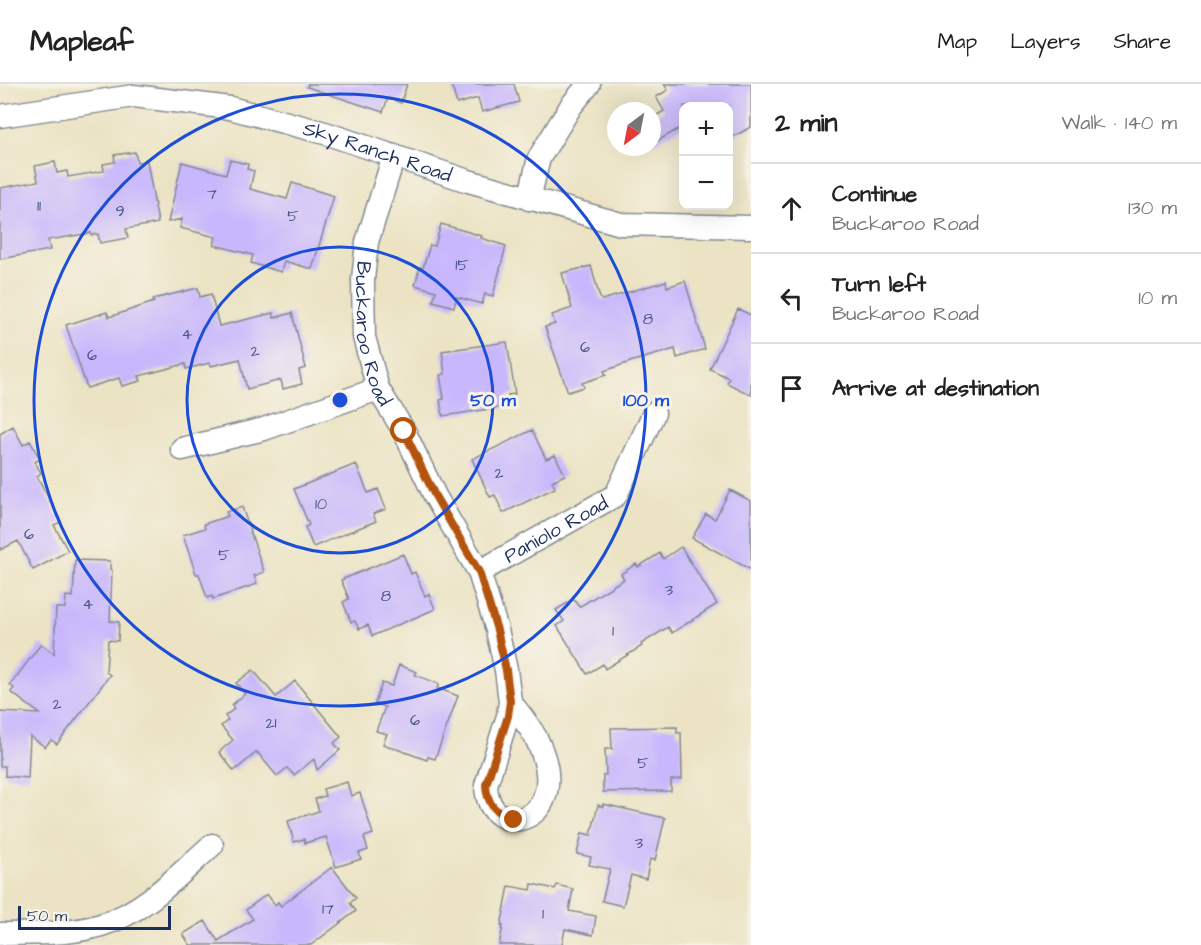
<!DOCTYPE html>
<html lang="en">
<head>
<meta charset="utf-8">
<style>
	body { margin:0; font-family:"Architects Daughter",sans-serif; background:#f6f6f6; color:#222 }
	.controls { position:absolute; right:18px; top:18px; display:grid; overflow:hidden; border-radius:12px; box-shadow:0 6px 24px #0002 }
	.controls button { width:54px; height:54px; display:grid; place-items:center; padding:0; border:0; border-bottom:2px solid #e0e0e0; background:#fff; color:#222; font:30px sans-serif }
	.compass { position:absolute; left:607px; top:18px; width:54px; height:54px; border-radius:50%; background:#fff; box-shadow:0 6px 24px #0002; rotate:212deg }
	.scale { position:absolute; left:18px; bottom:15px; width:153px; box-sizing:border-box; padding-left:6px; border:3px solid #1b2f5e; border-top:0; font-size:16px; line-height:21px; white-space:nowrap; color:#1b2f5e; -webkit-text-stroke:4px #f7f3e8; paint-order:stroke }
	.stop { position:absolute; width:18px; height:18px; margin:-14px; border:4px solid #b45309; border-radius:50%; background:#fff }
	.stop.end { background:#b45309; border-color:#fff; box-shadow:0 2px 6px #0008 }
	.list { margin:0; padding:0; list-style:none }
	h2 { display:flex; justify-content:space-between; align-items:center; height:78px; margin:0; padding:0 24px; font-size:26px }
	h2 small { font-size:20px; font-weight:400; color:#767676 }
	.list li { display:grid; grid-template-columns:39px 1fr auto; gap:18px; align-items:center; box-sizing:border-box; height:90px; padding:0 24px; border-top:2px solid #e0e0e0 }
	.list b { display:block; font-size:22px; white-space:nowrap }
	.list p { margin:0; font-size:20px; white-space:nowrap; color:#767676 }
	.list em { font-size:20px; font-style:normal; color:#767676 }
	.icon { flex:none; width:33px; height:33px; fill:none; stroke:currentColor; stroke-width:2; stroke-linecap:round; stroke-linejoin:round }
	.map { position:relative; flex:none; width:751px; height:861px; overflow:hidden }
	header { display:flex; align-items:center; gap:36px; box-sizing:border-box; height:84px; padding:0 30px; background:#fff; border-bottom:2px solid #e0e0e0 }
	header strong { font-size:28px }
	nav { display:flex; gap:33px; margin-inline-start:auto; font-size:21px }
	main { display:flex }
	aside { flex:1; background:#fff }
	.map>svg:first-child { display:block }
	.building { fill:#c8b7fc }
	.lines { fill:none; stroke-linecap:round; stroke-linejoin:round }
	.street-casing { stroke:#838990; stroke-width:25 }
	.street { stroke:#fff; stroke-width:22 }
	.route { stroke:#b45309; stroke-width:8 }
	.ring { fill:none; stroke:#1d4ed8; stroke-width:3 }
	.labels { text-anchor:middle; stroke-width:6; stroke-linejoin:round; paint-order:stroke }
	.number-label { font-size:16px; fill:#465186 }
	.street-label { font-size:20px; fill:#1b2f5e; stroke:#f7f3e8 }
	.centre { fill:#1d4ed8; stroke:#f7f3e8; stroke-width:3 }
	.ring-label { font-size:18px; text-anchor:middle; font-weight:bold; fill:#1d4ed8; stroke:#f7f3e8; stroke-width:6; stroke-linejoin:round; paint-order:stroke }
</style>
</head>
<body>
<header>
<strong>Mapleaf</strong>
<nav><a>Map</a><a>Layers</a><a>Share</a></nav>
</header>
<main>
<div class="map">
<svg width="751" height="861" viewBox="0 0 751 861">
	<rect width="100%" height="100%" fill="#f7f3e8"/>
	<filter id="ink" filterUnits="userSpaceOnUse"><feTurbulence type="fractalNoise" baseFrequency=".0167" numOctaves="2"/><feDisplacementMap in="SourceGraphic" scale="12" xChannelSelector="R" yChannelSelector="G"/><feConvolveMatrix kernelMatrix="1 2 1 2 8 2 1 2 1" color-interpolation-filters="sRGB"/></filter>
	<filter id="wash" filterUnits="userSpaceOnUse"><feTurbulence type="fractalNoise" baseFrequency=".008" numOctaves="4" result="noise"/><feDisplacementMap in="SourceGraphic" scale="24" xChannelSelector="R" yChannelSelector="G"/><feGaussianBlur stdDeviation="1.35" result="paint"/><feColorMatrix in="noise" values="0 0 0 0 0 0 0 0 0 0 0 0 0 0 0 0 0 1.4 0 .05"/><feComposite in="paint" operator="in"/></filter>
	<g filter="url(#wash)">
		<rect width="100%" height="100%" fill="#ebe3c3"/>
		<g id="blocks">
			<path class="building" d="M308,0H407L401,19L388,14L383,28L307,3Z
				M451,0H514L519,18L482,28L478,14L457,20Z
				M664,0H751V43L729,55V22H684V42L652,60V34L664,27L656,13L668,6Z
				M135,68L137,78L147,77L158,139L126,145L128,154L100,159L98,150L91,151V149L48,156L50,166L0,175V104L38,97L35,82L55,78L57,89L67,87L68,93L104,87L103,80L115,78L114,71Z
				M230,76L248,80L247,85L254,87L250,105L287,115L292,99L334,112L312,185L284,177L281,188L251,179L253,171L214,161L216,153L180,144L182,135L168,138L182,78L226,90Z
				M441,140L482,152L481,154L506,162L493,212L485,210L482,220L457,213L454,223L433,217L436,207L415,201L420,183L423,184L430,161L435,162Z
				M591,182L600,214L602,216L666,197L667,203L685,197L705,265L677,274L675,265L633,277L604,287L606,291L582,299L584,303L568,308L545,243L555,240L552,231L572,224L562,189Z
				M198,204L200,213L211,210L219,242L273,229L274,234L292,229L306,284L299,286L302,300L283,305L281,296L247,305L240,275L211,282L210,279L186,285L185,280L139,292L141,297L122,302L119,294L87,304L66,241L107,228L109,233L154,218L153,215Z
				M738,225L751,231V311L727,299L729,294L710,285Z
				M507,258L515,310L508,311L510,322L443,332L440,316L444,315L440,291L445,290L442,267Z
				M13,342L23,361L30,357L40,375L35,378L41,389L37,392L61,438L54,441L68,467L33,486L18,457L0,466V350Z
				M532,346L546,375L555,371L565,391L552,397L555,404L503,429L495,411L490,413L472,375Z
				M356,380L368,409L378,405L386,425L373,430L376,437L313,463L305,443L309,441L294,405Z
				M730,406L751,417V486L692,454L706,430L715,435Z
				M242,423L264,488L254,492L257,500L213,515L212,512L207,514L199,490H196L183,451L205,444L204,440L228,432L226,428Z
				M681,463L717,520L672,549L668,543L641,560L642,562L605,585L603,580L587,590L557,542L564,537L556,526L574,515L579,523L624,495L621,490L636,480L638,483L660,469L663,475Z
				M403,470L411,490L415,488L425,512L429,510L435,525L372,552L368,541L359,545L355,537L351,538L343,518L349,515L341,496Z
				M75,476L110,477V485L112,486L110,537L119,538L118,557L108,556L106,588L110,591L57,660L51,656L45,663L30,652L28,694L5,692V682H0V628L40,630L11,608L14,604L10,601L41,560L54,570L56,524H65L66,512L73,513Z
				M399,581L417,588L415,591L439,600L437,604L458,612L435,675L428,673L427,676L383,660L387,650L376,647L385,623L375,619L382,599L392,602Z
				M253,586L276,613L295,597L341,653L334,659L340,666L317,686L314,675L294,691L287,684L277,692L257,668L234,687L219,668L233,656L221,642L228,636L225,632L234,625L232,621L245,610L236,599Z
				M677,643V649H681L682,695L671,696V707L603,708V691H606L605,665H612L611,644Z
				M347,698L351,712L360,709L373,750L364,753L368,766L359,769L361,775L336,783L326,753L305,759L304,755L294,758L288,737L319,727L315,715L325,712L323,705Z
				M603,720L665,734L655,776L650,775L646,795L631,791L623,822L602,817L610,785L589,781L591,773L577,770L582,749L591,751L598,721L603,723Z
				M332,783L356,814L350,819L356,827L311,861H190L183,850L205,837L218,857L253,835L246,826L267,810L275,821L278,818L281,822Z
				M532,800L555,805L557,801L573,805L569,827L596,832L593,851L565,845L562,861H499L503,842H501L509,802L531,806Z"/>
		</g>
	</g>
	<g filter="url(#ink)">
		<use href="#blocks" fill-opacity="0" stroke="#838990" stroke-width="1.5"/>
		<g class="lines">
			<defs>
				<g id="street">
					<path id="s1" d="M0,32L134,12L230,24L325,49L465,96L621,140L751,143"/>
					<path id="s2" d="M394,72L367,158L363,196L364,253L378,305L404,347L435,412L479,488L497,546L506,586L510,617L508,632L486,701C488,762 577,739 537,656C530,642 519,630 510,617"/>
					<path d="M529,115L539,74L571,22L589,0"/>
					<path d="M182,365L264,345L378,305"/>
					<path id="s3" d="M479,488L616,411L654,329"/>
					<path d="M0,850C33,849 69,851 101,841C145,828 178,791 212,761"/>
				</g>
			</defs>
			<use href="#street" class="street-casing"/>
			<use href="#street" class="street"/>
		</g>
	</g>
	<g class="lines" filter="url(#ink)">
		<path class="route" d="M404,347L435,412L479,488L497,546L506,586L510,617L508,632L486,701C487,721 496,729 514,736"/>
	</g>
	<g class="ring">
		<circle cx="340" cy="316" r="153"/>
		<circle cx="340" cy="316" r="306"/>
	</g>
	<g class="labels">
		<g class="number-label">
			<text x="212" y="115">7</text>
			<text x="39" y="127">11</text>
			<text x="120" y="132">9</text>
			<text x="293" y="137">5</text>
			<text x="462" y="186">15</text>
			<text x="648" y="240">8</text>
			<text x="187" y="255">4</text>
			<text x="585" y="268">6</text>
			<text x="255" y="272">2</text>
			<text x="92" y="276">6</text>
			<text x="499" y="394">2</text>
			<text x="321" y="425">10</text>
			<text x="29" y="455">6</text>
			<text x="224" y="476">5</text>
			<text x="669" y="511">3</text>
			<text x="386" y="517">8</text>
			<text x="88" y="525">4</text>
			<text x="613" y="552">1</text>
			<text x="57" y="625">2</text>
			<text x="415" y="641">6</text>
			<text x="271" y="644">21</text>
			<text x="643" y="684">5</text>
			<text x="639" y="764">3</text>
			<text x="328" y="830">17</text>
			<text x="543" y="835">1</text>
		</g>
		<g class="street-label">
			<text dy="7" stroke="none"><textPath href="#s1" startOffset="386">Sky Ranch Road</textPath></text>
			<text dy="7" stroke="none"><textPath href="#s2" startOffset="183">Buckaroo Road</textPath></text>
			<text dy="7" stroke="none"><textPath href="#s3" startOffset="88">Paniolo Road</textPath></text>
		</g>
	</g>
	<circle cx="340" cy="316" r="9" class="centre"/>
	<g class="ring-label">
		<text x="493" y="322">50 m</text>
		<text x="646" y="322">100 m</text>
	</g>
</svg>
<div class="controls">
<button>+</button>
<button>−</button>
</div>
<svg class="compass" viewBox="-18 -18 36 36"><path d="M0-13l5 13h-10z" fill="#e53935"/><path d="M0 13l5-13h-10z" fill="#767676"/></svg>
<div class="scale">50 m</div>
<div class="stop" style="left:404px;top:347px"></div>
<div class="stop end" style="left:514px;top:736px"></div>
</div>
<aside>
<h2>2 min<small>Walk · 140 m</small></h2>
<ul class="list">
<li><svg class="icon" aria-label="ahead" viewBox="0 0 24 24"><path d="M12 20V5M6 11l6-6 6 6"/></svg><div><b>Continue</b><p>Buckaroo Road</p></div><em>130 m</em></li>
<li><svg class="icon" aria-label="left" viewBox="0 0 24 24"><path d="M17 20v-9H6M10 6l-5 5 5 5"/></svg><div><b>Turn left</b><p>Buckaroo Road</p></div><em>10 m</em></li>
<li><svg class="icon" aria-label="arrive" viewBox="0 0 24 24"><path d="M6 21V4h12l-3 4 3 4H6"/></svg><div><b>Arrive at destination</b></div></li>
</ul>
</aside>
</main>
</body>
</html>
